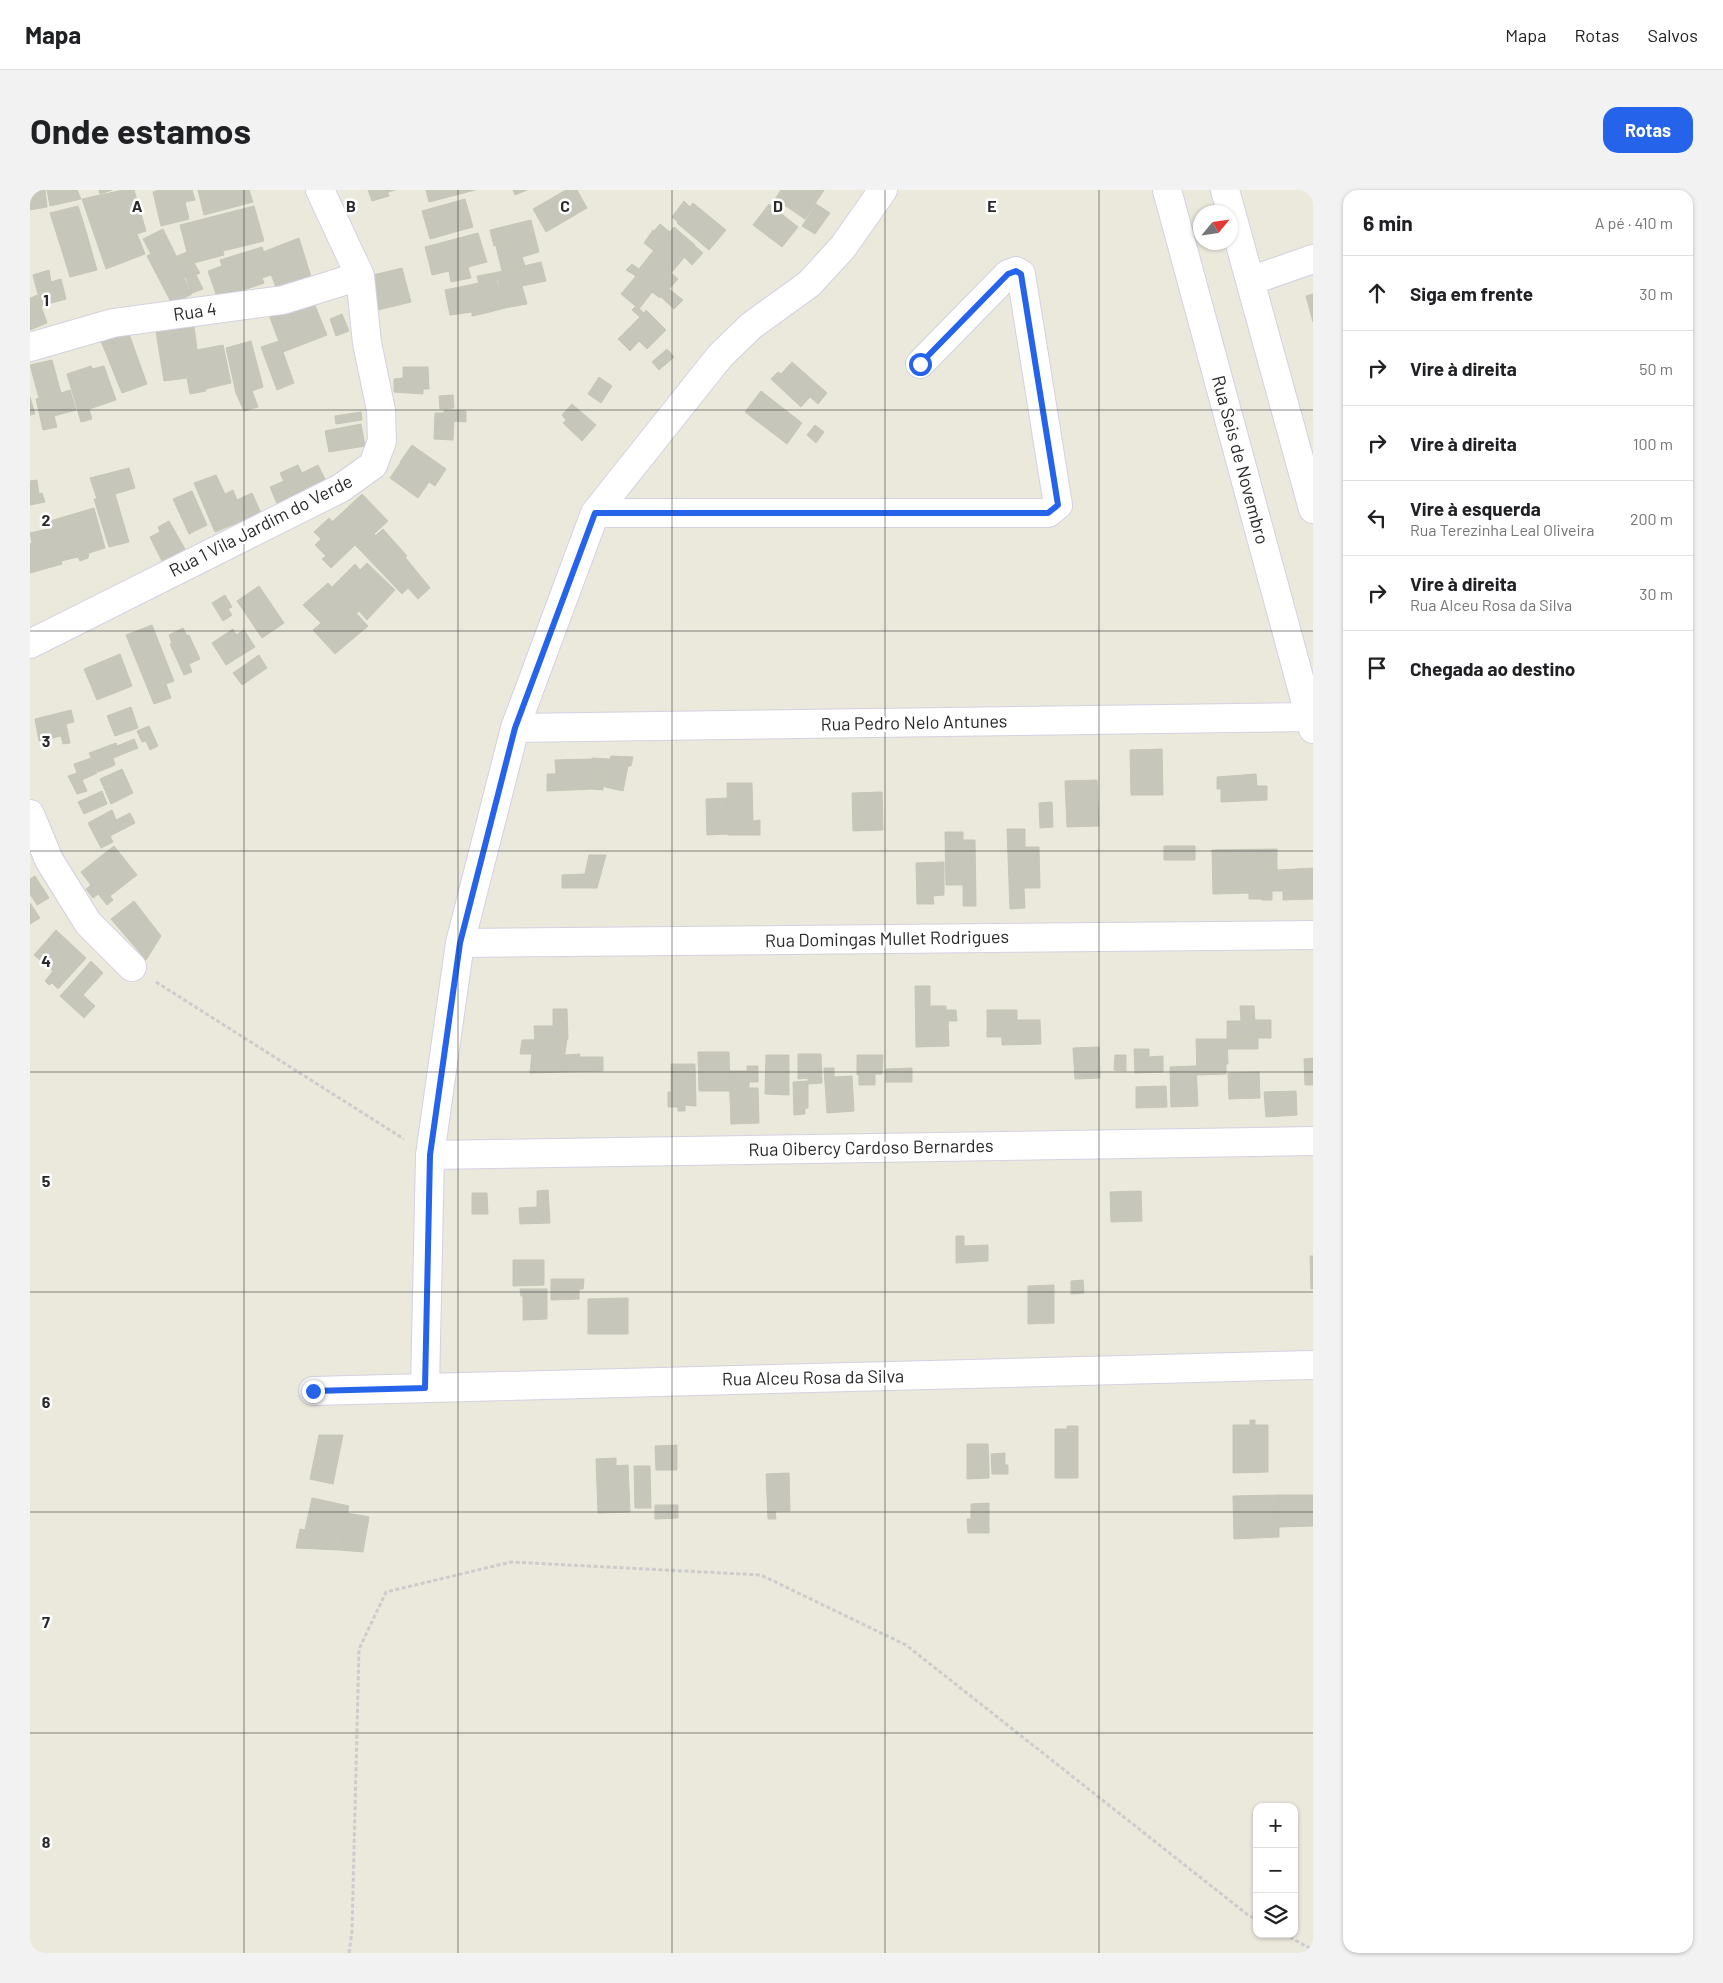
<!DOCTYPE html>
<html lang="pt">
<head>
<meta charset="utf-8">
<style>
	body { margin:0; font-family:Barlow,sans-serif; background:#f2f2f2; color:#202124 }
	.controls { position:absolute; right:15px; bottom:15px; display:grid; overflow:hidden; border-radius:10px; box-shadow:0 1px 4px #0004 }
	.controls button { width:45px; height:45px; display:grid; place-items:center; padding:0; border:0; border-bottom:1px solid #e0e0e0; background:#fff; color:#202124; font:25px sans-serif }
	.compass { position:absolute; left:1163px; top:15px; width:45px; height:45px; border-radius:50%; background:#fff; box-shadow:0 1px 4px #0004; rotate:61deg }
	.stop { position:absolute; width:15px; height:15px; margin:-11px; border:4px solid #2563eb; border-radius:50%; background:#fff }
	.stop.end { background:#2563eb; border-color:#fff; box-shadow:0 1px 5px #0008 }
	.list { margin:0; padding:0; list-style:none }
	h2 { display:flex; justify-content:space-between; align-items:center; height:65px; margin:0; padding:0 20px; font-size:21px }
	h2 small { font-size:16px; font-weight:400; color:#757577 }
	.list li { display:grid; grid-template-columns:32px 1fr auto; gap:15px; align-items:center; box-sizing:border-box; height:75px; padding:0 20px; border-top:1px solid #e0e0e0 }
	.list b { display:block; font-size:19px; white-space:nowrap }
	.list p { margin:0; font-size:16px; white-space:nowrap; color:#757577 }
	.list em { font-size:16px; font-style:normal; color:#757577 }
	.icon { flex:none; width:28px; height:28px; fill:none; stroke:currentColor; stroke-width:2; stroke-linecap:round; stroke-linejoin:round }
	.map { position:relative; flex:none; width:1283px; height:1763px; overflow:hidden; border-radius:15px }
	header { display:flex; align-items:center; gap:30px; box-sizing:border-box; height:70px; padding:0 25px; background:#fff; border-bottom:1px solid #e0e0e0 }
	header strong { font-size:24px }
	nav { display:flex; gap:28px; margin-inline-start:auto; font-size:18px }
	.intro { display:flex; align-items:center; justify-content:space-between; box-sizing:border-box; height:120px; padding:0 30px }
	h1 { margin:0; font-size:35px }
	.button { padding:12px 22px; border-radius:15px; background:#2563eb; color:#fff; font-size:18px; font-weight:700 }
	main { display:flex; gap:30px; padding:0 30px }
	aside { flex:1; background:#fff; border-radius:15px; box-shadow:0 1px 4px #0004 }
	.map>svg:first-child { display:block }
	.building { fill:#c6c6bb; stroke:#c6c6b5 }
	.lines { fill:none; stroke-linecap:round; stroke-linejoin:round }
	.minor-casing { stroke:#d3d1e1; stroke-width:30 }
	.path { stroke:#ccc; stroke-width:3; stroke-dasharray:4 2.5; stroke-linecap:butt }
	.minor { stroke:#fff; stroke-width:28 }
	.route { stroke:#2563eb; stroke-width:6 }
	.grid { fill:none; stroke:#292929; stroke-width:1; stroke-opacity:0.55 }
	.labels { text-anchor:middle; stroke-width:5; stroke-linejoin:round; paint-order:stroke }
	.street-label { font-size:18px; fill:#292929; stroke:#fff }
	.grid-label { font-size:16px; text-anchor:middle; font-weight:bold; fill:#292929; stroke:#fff; stroke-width:5; stroke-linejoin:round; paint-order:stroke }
</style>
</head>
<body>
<header>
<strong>Mapa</strong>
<nav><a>Mapa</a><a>Rotas</a><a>Salvos</a></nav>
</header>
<div class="intro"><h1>Onde estamos</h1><a class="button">Rotas</a></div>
<main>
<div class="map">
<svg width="1283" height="1763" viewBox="0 0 1283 1763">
	<rect width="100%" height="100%" fill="#ebe9dc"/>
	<path class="building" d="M0,0H15L17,17L0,20Z
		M17,0H47L51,9L20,16Z
		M69,0H82L70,4Z
		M93,0H104L116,41L107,44L115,64L76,79L52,9Z
		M130,0H162L165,10L155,12L159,29L131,36L123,2Z
		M168,0H219L223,12L174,25Z
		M338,0H365L358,2L359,6L342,11Z
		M396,0H445L399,12Z
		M483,0H497L485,5Z
		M536,0H547L557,18L516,42L503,19Z
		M751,0H794L775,29L745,9Z
		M435,9L443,37L400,49L392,21Z
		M654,11L660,17L648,32L642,27Z
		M663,13L696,40L679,60L647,33Z
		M739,14L768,37L752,57L723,35Z
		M786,14L800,23L785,44L772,36Z
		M48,16L56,41L51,43L56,59L51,61L52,64L39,68L36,60L32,61L20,23Z
		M224,16L234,51L193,61L194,65L160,74L150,35Z
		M501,30L505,46L464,56L460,40Z
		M630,34L640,42L624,61L614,53L623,40L624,41Z
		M644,37L665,55L641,83L620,65Z
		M133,39L156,86L154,88L162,104L142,114L117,66L121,64L113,49Z
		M56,41L67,80L40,87L32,61L36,60L39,68L52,64L51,61L56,59L51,43Z
		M448,43L457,72L438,77L441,88L421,92L419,81L402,85L395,57Z
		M505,46L509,62L492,67L495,76L472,81L466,56Z
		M269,48L282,90L248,103L233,62Z
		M664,55L673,63L662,75L654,67Z
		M232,57L241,85L232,88L234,93L202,104L190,70Z
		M157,62L160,74L164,73L170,83L166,85L173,99L162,103L147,66Z
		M620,65L648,89L639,99L653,110L644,119L631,107L630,108L622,102L609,119L591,104L606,86L596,80L602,74L609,79Z
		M511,72L516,91L492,96L497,114L474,118L468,90L466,91L464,83Z
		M192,76L201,102L187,107L178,81Z
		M372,78L381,112L348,120L339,86Z
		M19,80L21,92L31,89L36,109L11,116L3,85Z
		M464,83L475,118L456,123L447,86Z
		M449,93L456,123L442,126V122L420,125L415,100Z
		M1283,104V132L1276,106Z
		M7,105L17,133L0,140V107L1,108Z
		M282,108L297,145L253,162L239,125Z
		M606,116L614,123L616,120L636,140L617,159L609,151L600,161L588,149L610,127L602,120Z
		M312,124L319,141L306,146L300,129Z
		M164,136L167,160L176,201L160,204L157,188L134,191L126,142Z
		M99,144L117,194L92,203L71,151Z
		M221,151L233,197L222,201L228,217L214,221L206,203L196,158Z
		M249,151L264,193L247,200L231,157Z
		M193,155L201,193L175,199L167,160Z
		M637,159L644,167L629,180L622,172Z
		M22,170L31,203L40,200L46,220L24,226L27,237L13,240L6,209L9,208L0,175Z
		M762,172L797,203L788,214L780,207L771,217L741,189L748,182L751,184Z
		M61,176L62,179L74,176L86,210L59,219L62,229L51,232L37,184Z
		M373,177H398L399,199H393V204L364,202V189L373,188Z
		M569,187L582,196L571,213L558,204Z
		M731,201L772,233L757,254L715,222Z
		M423,205L424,218L410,219L409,206Z
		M0,207L5,224L0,225Z
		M542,214L566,235L552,251L533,233L536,230L532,225Z
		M414,220L436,221V232L424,231L423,250L404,249L405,223H414Z
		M331,222L332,230L306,234L305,226Z
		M331,234L335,256L299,262L295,241Z
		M785,235L794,242L786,253L777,245Z
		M382,255L416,279L405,296L370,272Z
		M371,272L399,292L388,308L360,288Z
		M268,275L280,299L262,309L250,283Z
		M288,275L296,291L280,299L272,283Z
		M99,278L105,298L85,304L99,352L79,357L64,309H67L60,288Z
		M186,285L195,304L203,300L207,310L222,303L231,323L185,342L164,293Z
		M7,290L9,304L12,303L15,312L0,315V291Z
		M254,291L262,309L248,316L240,297Z
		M162,301L177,335L159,344L143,309Z
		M332,304L358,331L344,344L346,346L330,360L302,332Z
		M64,318L75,358L59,363L58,368L50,371L48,367L31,371L20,331Z
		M299,328L325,355L301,378L292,369L296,366L285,355L291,349L284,342Z
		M139,331L155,359L132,371L120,347L130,342L128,337Z
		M22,338L32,374L0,383V354L2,353L0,343Z
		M353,339L377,366L375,367L400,398L388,409L378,398L372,404L330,360Z
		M337,373L365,400L337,430L329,421L327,423L302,397L325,374L330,380Z
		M298,393L338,436L305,464L283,440L291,433L273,415Z
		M229,396L254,433L232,448L207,411Z
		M195,405L202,417L198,419L202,425L193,431L182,413Z
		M122,435L144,491L136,494L141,508L124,514L96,445Z
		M153,438L157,446L159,445L170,469L159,474L162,482L154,485L140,454L142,453L139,445Z
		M203,439L206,445L214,440L225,457L196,475L182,453Z
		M90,464L102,496L67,510L54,479Z
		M229,465L237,478L212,495L203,483Z
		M101,517L108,538L85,546L77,526Z
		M41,520L44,532L36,534L40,553L33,554L31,546L9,551L5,529Z
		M119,536L128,556L120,560L116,551L112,552L107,541Z
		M104,549L108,558L83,568L85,575L68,582L59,563L86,553L87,556Z
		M1132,559L1133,605H1101L1100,560Z
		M581,566L603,567L601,576H598L593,601L571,596L577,570L580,571Z
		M61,568L67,583L52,590L57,601L47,604L38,586L47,583L44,574Z
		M562,568L580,569V571L577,570L571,596L573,597V600L562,599Z
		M562,569V599L517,601V584H526L525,570Z
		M92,579L103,603L81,614L70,589Z
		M1226,584L1227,596H1237V610L1191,612V599H1187V587Z
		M1067,590L1069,636L1037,637L1035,591Z
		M697,593H722L723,631L730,630V645H698Z
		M72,601L77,614L54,624L48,612Z
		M852,602L853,640L823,641L822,603Z
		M697,608L698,644L677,645L676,609Z
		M1022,612L1023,637L1010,638L1009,613Z
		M82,620L86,630L100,623L105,633L80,646L83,652L71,658L58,633Z
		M977,639H995V657H1009L1010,698H994L995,718L980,719Z
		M915,642H933V650H945L946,716H933V695H916Z
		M84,656L107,685L80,706L83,710L77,715L68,704L63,708L56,699L61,695L51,682Z
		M1134,656H1165V670H1134Z
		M1247,659V680L1231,681L1232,709H1219V703L1183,704L1182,660Z
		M559,665H576L567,698H532V685L555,684Z
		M914,672V705L903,706L904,714H887L886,673Z
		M1283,678V709L1253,710V701H1242V710H1232L1231,681Z
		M5,686L19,708L7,715L0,704V689Z
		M104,711L131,746L116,770L81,729Z
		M0,713L10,728L0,734Z
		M26,740L56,768L28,799L22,793L19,795L15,791L23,781L4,765Z
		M61,771L73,783L53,805L41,794Z
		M41,794L65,816L54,828L30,806Z
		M885,796H900V816H916V820H926L927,831H918L919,856L886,857Z
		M1210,816H1224L1226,848L1197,849V831H1211Z
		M523,819H537L538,849L505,850L504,836H523Z
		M957,820H987V830H1010L1011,854L972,855V847H957Z
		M1225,830H1241V848H1226Z
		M1228,848V859H1198L1197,849Z
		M537,849L532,882L500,883L502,864H490L492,850Z
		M1166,849H1197L1198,874H1196V884L1167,885Z
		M1069,857L1070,888L1045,889L1043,858Z
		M1104,859H1119V867L1133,866V882L1105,883Z
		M668,862H699L700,901H669Z
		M550,864L549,867H573V881L532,882L535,865Z
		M768,864H791L792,893L778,894V888L768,889Z
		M736,865H759V905L735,904Z
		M827,865H853L852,884H845V895H829V885H827Z
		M1085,865H1096V881L1084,880Z
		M1283,868V895H1275L1274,869Z
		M641,874H665L666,916L655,915V921H648V917H638V902H641Z
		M717,876H728V892H719V898H728L729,933L701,934L699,881H717Z
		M1166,876L1168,916L1141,917L1140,877Z
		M794,878H804V887L822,886L824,921L797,923Z
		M882,878V892H856V879Z
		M1229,882L1230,908L1199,909L1198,883Z
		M778,891V918H775V924L764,925L763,892Z
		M1136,896L1137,917L1106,918V897Z
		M1266,901L1267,925L1236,927L1234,902Z
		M518,1000L520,1033L490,1034L489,1018L507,1017V1001Z
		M1111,1001L1112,1031L1081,1032L1080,1002Z
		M442,1003H457L458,1024H442Z
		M926,1046H934V1056L958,1055V1071L926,1073Z
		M1280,1066H1283V1099H1281Z
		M483,1070H514V1095L483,1096Z
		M521,1089H554L553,1099H549V1109L521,1110Z
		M1053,1090L1054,1103L1041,1104V1091Z
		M1024,1095V1133L998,1134V1096Z
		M490,1099H517V1129L493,1130V1106H491Z
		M598,1108V1144H558V1109Z
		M1220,1230H1225V1235H1238V1282L1203,1283V1235H1220Z
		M1037,1236H1048V1288H1025V1239H1037Z
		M289,1245H313L303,1294L280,1289Z
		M937,1254H958L959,1280H937Z
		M647,1255V1280H626L625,1256Z
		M975,1263V1275H978V1284H962L961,1264Z
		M586,1268V1276L598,1275L600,1322L568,1323L566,1269Z
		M604,1276H620L621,1318H605Z
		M937,1280H959V1288L937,1289Z
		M759,1283L760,1321H745L746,1329H738L736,1284Z
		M1249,1305H1283V1336L1249,1337Z
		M1249,1305V1347L1204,1349L1203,1306Z
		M282,1308L319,1316L310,1360L266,1358L270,1339L275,1340Z
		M959,1313V1343H938L937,1329H941V1314Z
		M625,1315H648V1328L625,1329Z
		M317,1323L339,1327L333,1362L310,1360Z"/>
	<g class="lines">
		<defs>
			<path id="minor" d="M1137,0L1283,539
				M1195,0L1283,319
				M1220,91L1283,69
				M0,157L83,133L253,110L330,86
				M565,323H1018L1028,315L991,84L986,81L978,84L890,174
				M0,454L311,298L343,275L352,251L351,220L337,153L330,86L290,0
				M485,538L1283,527
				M0,624L19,670L58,733L102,777
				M430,753L1283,745
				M400,965L1283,951
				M395,1198L400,965L430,753L485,538L565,323L690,166L721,136L779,94L813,57L853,0
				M283,1201L1283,1175"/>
		</defs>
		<use href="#minor" class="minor-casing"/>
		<path class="path" d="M126,792L374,949
			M1254,1744L1283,1760
			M319,1763L322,1741L329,1459L356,1402L481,1372L731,1385L876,1455L1218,1725L1227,1729"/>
		<use href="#minor" class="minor"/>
	</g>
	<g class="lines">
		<path class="route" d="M283,1201L395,1198L400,965L430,753L485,538L565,323H1018L1028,315L991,84L986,81L978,84L890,174"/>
	</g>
	<path class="grid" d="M214,0V1763M428,0V1763M642,0V1763M855,0V1763M1069,0V1763M0,220H1283M0,441H1283M0,661H1283M0,882H1283M0,1102H1283M0,1322H1283M0,1543H1283"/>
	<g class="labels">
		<g class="street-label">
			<text transform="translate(165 122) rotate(-8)" y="6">Rua 4</text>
			<text transform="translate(1210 270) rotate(75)" y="6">Rua Seis de Novembro</text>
			<text transform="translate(231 336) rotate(-27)" y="6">Rua 1 Vila Jardim do Verde</text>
			<text transform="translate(884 533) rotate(-1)" y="6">Rua Pedro Nelo Antunes</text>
			<text transform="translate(857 749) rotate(-1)" y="6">Rua Domingas Mullet Rodrigues</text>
			<text transform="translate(841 958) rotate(-1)" y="6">Rua Oibercy Cardoso Bernardes</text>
			<text transform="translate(783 1188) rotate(-1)" y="6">Rua Alceu Rosa da Silva</text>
		</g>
	</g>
	<g class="grid-label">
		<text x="107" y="22">A</text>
		<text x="321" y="22">B</text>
		<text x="535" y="22">C</text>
		<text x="748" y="22">D</text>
		<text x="962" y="22">E</text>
		<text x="16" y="116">1</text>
		<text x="16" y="336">2</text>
		<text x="16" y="557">3</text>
		<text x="16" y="777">4</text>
		<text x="16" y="997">5</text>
		<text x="16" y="1218">6</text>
		<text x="16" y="1438">7</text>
		<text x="16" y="1658">8</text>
	</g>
</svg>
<div class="controls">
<button>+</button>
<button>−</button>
<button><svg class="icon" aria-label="layers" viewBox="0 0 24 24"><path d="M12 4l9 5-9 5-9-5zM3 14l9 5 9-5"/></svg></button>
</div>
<svg class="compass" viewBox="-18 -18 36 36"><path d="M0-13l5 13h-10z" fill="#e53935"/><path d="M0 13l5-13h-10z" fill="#757577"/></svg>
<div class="stop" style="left:890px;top:174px"></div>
<div class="stop end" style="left:283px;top:1201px"></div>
</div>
<aside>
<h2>6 min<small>A pé · 410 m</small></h2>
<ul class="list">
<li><svg class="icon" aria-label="ahead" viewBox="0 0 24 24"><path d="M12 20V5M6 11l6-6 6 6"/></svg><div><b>Siga em frente</b></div><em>30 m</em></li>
<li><svg class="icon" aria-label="right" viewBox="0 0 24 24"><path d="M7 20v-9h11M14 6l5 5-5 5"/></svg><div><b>Vire à direita</b></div><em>50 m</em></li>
<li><svg class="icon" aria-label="right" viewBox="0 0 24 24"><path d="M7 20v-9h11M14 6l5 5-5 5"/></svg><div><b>Vire à direita</b></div><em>100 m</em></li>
<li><svg class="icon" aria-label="left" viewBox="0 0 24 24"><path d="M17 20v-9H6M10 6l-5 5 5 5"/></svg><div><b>Vire à esquerda</b><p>Rua Terezinha Leal Oliveira</p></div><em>200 m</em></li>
<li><svg class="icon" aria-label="right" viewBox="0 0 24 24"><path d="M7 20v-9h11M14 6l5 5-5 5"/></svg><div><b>Vire à direita</b><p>Rua Alceu Rosa da Silva</p></div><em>30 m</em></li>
<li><svg class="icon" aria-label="arrive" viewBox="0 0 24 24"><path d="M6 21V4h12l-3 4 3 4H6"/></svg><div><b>Chegada ao destino</b></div></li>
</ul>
</aside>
</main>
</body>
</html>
